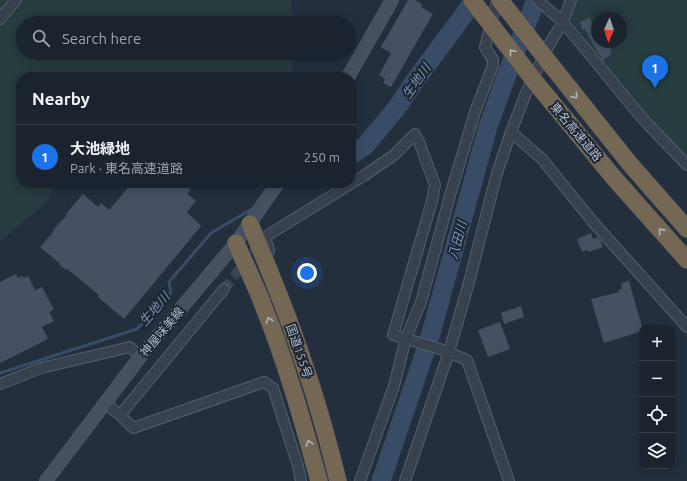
<!DOCTYPE html>
<html lang="en">
<head>
<meta charset="utf-8">
<style>
	body { margin:0; font-family:Ubuntu,"Noto Sans JP",sans-serif; background:#282f3a; color:#f1f3f6 }
	.controls { position:absolute; right:12px; bottom:12px; display:grid; overflow:hidden; border-radius:8px; box-shadow:0 2px 10px #0003 }
	.controls button { width:36px; height:36px; display:grid; place-items:center; padding:0; border:0; border-bottom:1px solid #39404a; background:#1b232e; color:#f1f3f6; font:20px sans-serif }
	.compass { position:absolute; left:591px; top:12px; width:36px; height:36px; border-radius:50%; background:#1b232e; box-shadow:0 2px 10px #0003; rotate:183deg }
	.you { position:absolute; left:307px; top:273px; width:14px; height:14px; margin:-10px; border:3px solid #fff; border-radius:50%; background:#1a73e8; box-shadow:0 0 0 6px #1a73e833 }
	.badge { display:grid; place-items:center; width:26px; height:26px; border-radius:50%; background:#1a73e8; color:#fff; font-size:13px; font-weight:700 }
	.pin { position:absolute; translate:-50% -33px; filter:drop-shadow(0 1px 2px #0008) }
	.pin::after { content:''; position:absolute; top:21px; width:14px; height:12px; background:inherit; clip-path:polygon(0 0,100% 0,50% 100%) }
	.list { margin:0; padding:0; list-style:none }
	h2 { display:flex; justify-content:space-between; align-items:center; height:52px; margin:0; padding:0 16px; font-size:17px }
	h2 small { font-size:13px; font-weight:400; color:#a0a4aa }
	.list li { display:grid; grid-template-columns:26px 1fr auto; gap:12px; align-items:center; box-sizing:border-box; height:64px; padding:0 16px; border-top:1px solid #39404a }
	.list b { display:block; font-size:15px; white-space:nowrap }
	.list p { margin:0; font-size:13px; white-space:nowrap; color:#a0a4aa }
	.list em { font-size:13px; font-style:normal; color:#a0a4aa }
	.icon { flex:none; width:22px; height:22px; fill:none; stroke:currentColor; stroke-width:2; stroke-linecap:round; stroke-linejoin:round }
	.map { position:relative; flex:none; width:687px; height:481px; overflow:hidden }
	.search { position:absolute; background:#1b232e; box-shadow:0 2px 10px #0003; left:16px; top:16px; width:340px; height:44px; display:flex; align-items:center; gap:10px; box-sizing:border-box; padding:0 14px; border-radius:22px; color:#a0a4aa; font-size:15px }
	.panel { position:absolute; background:#1b232e; box-shadow:0 2px 10px #0003; left:16px; top:72px; width:340px; height:116px; border-radius:16px }
	.map>svg:first-child { display:block }
	.green { fill:#263c3f; fill-rule:evenodd }
	.lines { fill:none; stroke-linecap:round; stroke-linejoin:round }
	.stream { stroke:#394c67; stroke-width:3 }
	.river { stroke:#394c67; stroke-width:19 }
	.building { fill:#455162 }
	.street-tunnel { stroke:#3a4453; stroke-width:10; stroke-dasharray:10 5; stroke-linecap:butt }
	.street-casing { stroke:#565f6c; stroke-width:12 }
	.secondary-casing { stroke:#565f6c; stroke-width:14 }
	.highway-casing { stroke:#434c59; stroke-width:18 }
	.street { stroke:#38414e; stroke-width:10 }
	.secondary { stroke:#465061; stroke-width:13 }
	.highway { stroke:#746855; stroke-width:17 }
	.highway-bridge-casing { stroke:#434c59; stroke-width:18; stroke-linecap:butt }
	.highway-bridge { stroke:#746855; stroke-width:17 }
	.oneway { stroke:#aeb4bd }
	.labels { text-anchor:middle; stroke-width:4; stroke-linejoin:round; paint-order:stroke }
	.street-label { font-size:12px; fill:#b4bcc9; stroke:#1d2633 }
	.water-label { font-size:13px; font-style:italic; fill:#7c92b1; stroke:#1d2633 }
</style>
</head>
<body>
<div class="map">
<svg width="687" height="481" viewBox="0 0 687 481">
	<rect width="100%" height="100%" fill="#242f3e"/>
	<path class="green" d="M0,0H291L292,23H23V53H293L292,77H21V183H54L47,202L0,241Z
		M573,0H687V159L646,115L600,61L567,13ZM597,18H621V42H597Z"/>
	<g class="lines">
		<path class="stream" d="M0,373L137,329L171,292L169,282L211,233L252,209"/>
		<path class="river" d="M351,155L365,146L399,105L414,82L463,16L474,0
			M381,481L429,340L488,127L510,66L536,0"/>
	</g>
	<path class="building" d="M408,0H415L422,4L421,7L433,14L391,87L383,83L385,79L379,75L391,53L381,47Z
		M590,17L592,24L597,22V42H610L611,54L603,60L597,51L585,29L583,30L580,22Z
		M132,183H183L191,190L187,194L196,201L187,212L201,226L124,319L98,297L99,295L67,269L66,270L59,264L60,263L57,261L40,247L54,231L53,230L67,215L66,214L83,194L98,207L101,203L109,210Z
		M591,233L593,239L598,237L601,241L603,247L588,252L587,250L582,252L577,239Z
		M16,274L18,278L22,276L24,278L28,276L35,290L42,287L54,310L49,312L54,321L42,327L48,339L0,363V282Z
		M629,281L642,327V331L604,343L591,299L619,292L618,290L622,289L621,283Z
		M521,306L524,317L504,324L501,313Z
		M500,322L510,349L488,357L478,330Z"/>
	<g class="lines">
		<path class="street-tunnel" d="M224,289L261,242"/>
		<defs>
			<path id="street" d="M537,0L563,22L642,118L687,165
				M0,19L16,0
				M511,132L542,159L593,222L687,327
				M269,251L265,237L365,175L394,155L415,134L419,142L435,185L432,201L393,335L443,350L467,360L509,481
				M0,384L41,368L130,347L140,357
				M105,403L120,415L133,428L264,382L273,388L298,466L301,481
				M120,415L224,289
				M360,481L394,386L406,338L421,302L451,192L475,112L493,65V60L485,47L497,0
				M405,481L449,352L468,286L497,173L511,132L526,93L550,43L563,22L571,0"/>
			<path id="secondary" d="M348,77L392,0
				M46,481L140,357L236,243L278,183"/>
			<path id="highway" d="M551,65L630,164L687,229
				M536,83L614,178L687,260
				M250,224C269,269 288,315 303,361C317,400 328,441 338,481
				M236,243C245,264 255,284 263,305C286,362 303,422 319,481"/>
		</defs>
		<use href="#street" class="street-casing"/>
		<use href="#secondary" class="secondary-casing"/>
		<use href="#highway" class="highway-casing"/>
		<use href="#street" class="street"/>
		<use href="#secondary" class="secondary"/>
		<use href="#highway" class="highway"/>
		<defs>
			<path id="highway-bridge" d="M472,0L536,83
				M500,0L551,65"/>
		</defs>
		<use href="#highway-bridge" class="highway-bridge-casing"/>
		<use href="#highway-bridge" class="highway-bridge"/>
	</g>
	<defs><path id="oneway-chevron" d="M-2-3.5L2.5 0L-2 3.5" fill="none" stroke-width="1.6" stroke-linecap="round" stroke-linejoin="round"/></defs>
	<g class="oneway">
		<use href="#oneway-chevron" transform="translate(512 52) rotate(-128)"/>
		<use href="#oneway-chevron" transform="translate(575 96) rotate(51)"/>
		<use href="#oneway-chevron" transform="translate(661 231) rotate(-132)"/>
		<use href="#oneway-chevron" transform="translate(269 320) rotate(-109)"/>
		<use href="#oneway-chevron" transform="translate(309 443) rotate(-107)"/>
	</g>
	<g class="labels">
		<g class="street-label">
			<text transform="translate(576 132) rotate(50)" y="4">東名高速道路</text>
			<text transform="translate(162 332) rotate(-50)" y="4">神屋味美線</text>
			<text transform="translate(299 351) rotate(71)" y="4">国道155号</text>
		</g>
		<g class="water-label">
			<text transform="translate(416 81) rotate(-55)" y="5">生地川</text>
			<text transform="translate(457 240) rotate(-75)" y="5">八田川</text>
			<text transform="translate(154 309) rotate(-49)" y="5">生地川</text>
		</g>
	</g>
</svg>
<div class="controls">
<button>+</button>
<button>−</button>
<button><svg class="icon" aria-label="locate" viewBox="0 0 24 24"><circle cx="12" cy="12" r="6"/><path d="M12 2v4M12 18v4M2 12h4M18 12h4"/></svg></button>
<button><svg class="icon" aria-label="layers" viewBox="0 0 24 24"><path d="M12 4l9 5-9 5-9-5zM3 14l9 5 9-5"/></svg></button>
</div>
<svg class="compass" viewBox="-18 -18 36 36"><path d="M0-13l5 13h-10z" fill="#e53935"/><path d="M0 13l5-13h-10z" fill="#a0a4aa"/></svg>
<div class="you"></div>
<div class="pin badge" style="left:655px;top:88px">1</div>
<div class="search"><svg class="icon" aria-label="search" viewBox="0 0 24 24"><circle cx="10" cy="10" r="6"/><path d="M15 15l6 6"/></svg>Search here</div>
<section class="panel">
<h2>Nearby<small></small></h2>
<ul class="list">
<li><span class="badge">1</span><div><b>大池緑地</b><p>Park · 東名高速道路</p></div><em>250 m</em></li>
</ul>
</section>
</div>
</body>
</html>
